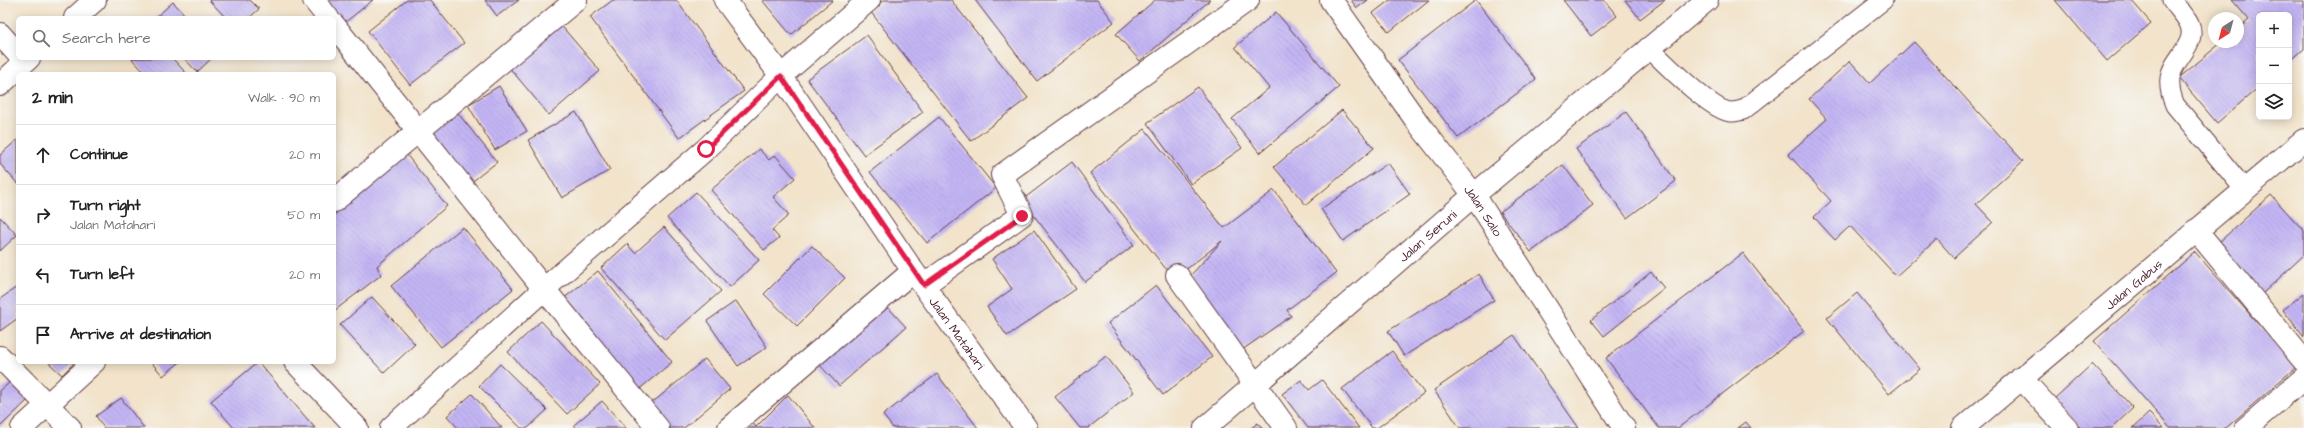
<!DOCTYPE html>
<html lang="en">
<head>
<meta charset="utf-8">
<style>
	body { margin:0; font-family:"Architects Daughter",sans-serif; background:#f2f2f2; color:#222 }
	.controls { position:absolute; right:12px; top:12px; display:grid; overflow:hidden; border-radius:6px; box-shadow:0 2px 10px #0003 }
	.controls button { width:36px; height:36px; display:grid; place-items:center; padding:0; border:0; border-bottom:1px solid #e0e0e0; background:#fff; color:#222; font:20px sans-serif }
	.compass { position:absolute; left:2208px; top:12px; width:36px; height:36px; border-radius:50%; background:#fff; box-shadow:0 2px 10px #0003; rotate:216deg }
	.stop { position:absolute; width:12px; height:12px; margin:-9px; border:3px solid #e11d48; border-radius:50%; background:#fff }
	.stop.end { background:#e11d48; border-color:#fff; box-shadow:0 1px 4px #0008 }
	.list { margin:0; padding:0; list-style:none }
	h2 { display:flex; justify-content:space-between; align-items:center; height:52px; margin:0; padding:0 16px; font-size:17px }
	h2 small { font-size:13px; font-weight:400; color:#767676 }
	.list li { display:grid; grid-template-columns:26px 1fr auto; gap:12px; align-items:center; box-sizing:border-box; height:60px; padding:0 16px; border-top:1px solid #e0e0e0 }
	.list b { display:block; font-size:15px; white-space:nowrap }
	.list p { margin:0; font-size:13px; white-space:nowrap; color:#767676 }
	.list em { font-size:13px; font-style:normal; color:#767676 }
	.icon { flex:none; width:22px; height:22px; fill:none; stroke:currentColor; stroke-width:2; stroke-linecap:round; stroke-linejoin:round }
	.map { position:relative; flex:none; width:2304px; height:428px; overflow:hidden }
	.search { position:absolute; background:#fff; box-shadow:0 2px 10px #0003; left:16px; top:16px; width:320px; height:44px; display:flex; align-items:center; gap:10px; box-sizing:border-box; padding:0 14px; border-radius:6px; color:#767676; font-size:15px }
	.panel { position:absolute; background:#fff; box-shadow:0 2px 10px #0003; left:16px; top:72px; width:320px; height:292px; border-radius:6px }
	.map>svg:first-child { display:block }
	.building { fill:url(#building-back-hatch) }
	.lines { fill:none; stroke-linecap:round; stroke-linejoin:round }
	.service-casing { stroke:#633c43; stroke-width:21 }
	.minor-casing { stroke:#633c43; stroke-width:24 }
	.tertiary-casing { stroke:#633c43; stroke-width:24 }
	.service { stroke:#fff; stroke-width:19 }
	.minor { stroke:#fff; stroke-width:22 }
	.tertiary { stroke:#fff; stroke-width:22 }
	.route { stroke:#e11d48; stroke-width:5 }
	.labels { text-anchor:middle; stroke-width:3; stroke-linejoin:round; paint-order:stroke }
	.street-label { font-size:13px; fill:#4a1f2b; stroke:#f6f6f2 }
</style>
</head>
<body>
<div class="map">
<svg width="2304" height="428" viewBox="0 0 2304 428">
	<defs>
		<pattern id="building-back-hatch" width="6" height="6" patternUnits="userSpaceOnUse"><rect width="6" height="6" fill="#c3b5f4"/><path d="M-1 5l2 2M0 0l6 6M5-1l2 2" fill="none" stroke="#a99bd1"/></pattern>
	</defs>
	<rect width="100%" height="100%" fill="#f6f6f2"/>
	<filter id="ink" filterUnits="userSpaceOnUse"><feTurbulence type="fractalNoise" baseFrequency=".025" numOctaves="2"/><feDisplacementMap in="SourceGraphic" scale="8" xChannelSelector="R" yChannelSelector="G"/><feConvolveMatrix kernelMatrix="1 2 1 2 8 2 1 2 1" color-interpolation-filters="sRGB"/></filter>
	<filter id="wash" filterUnits="userSpaceOnUse"><feTurbulence type="fractalNoise" baseFrequency=".012" numOctaves="4" result="noise"/><feDisplacementMap in="SourceGraphic" scale="16" xChannelSelector="R" yChannelSelector="G"/><feGaussianBlur stdDeviation="0.9" result="paint"/><feColorMatrix in="noise" values="0 0 0 0 0 0 0 0 0 0 0 0 0 0 0 0 0 1.4 0 .05"/><feComposite in="paint" operator="in"/></filter>
	<g filter="url(#wash)">
		<rect width="100%" height="100%" fill="#f2e3ca"/>
		<g id="blocks">
			<path class="building" d="M209,0H250L259,9L249,18H226Z
				M324,0H373L343,24Z
				M407,0H430L464,43L410,85L368,31Z
				M485,0H519L497,16Z
				M613,0H676L744,91L679,138L590,17Z
				M762,0H833L791,35Z
				M884,0H951L1028,98L971,141L870,11Z
				M975,0H1097L1114,22L1037,81Z
				M1155,0H1210L1140,61L1116,34Z
				M1351,0H1368L1357,8Z
				M1390,0H1429L1389,32L1373,13Z
				M1476,0L1536,79L1458,138L1398,60Z
				M1563,0H1604L1617,16L1591,36Z
				M1625,0H1665L1640,19Z
				M2055,0H2131L2151,23L2107,61Z
				M2232,0H2304V49L2289,62V15H2259V87L2217,123L2179,78L2222,42H2238V29L2249,20Z
				M173,2L188,18H155Z
				M1276,12L1339,87L1260,153L1232,119L1269,88L1235,47Z
				M559,23L600,71L549,115L508,66Z
				M867,35L923,112L864,155L807,79Z
				M1914,42L2023,161L1976,204L1993,222L1954,258L1937,239L1896,276L1850,226L1835,240L1814,217L1831,201L1788,154L1827,119L1809,99L1850,61L1870,83Z
				M131,58H172L187,74H146Z
				M184,58H212L197,72Z
				M499,86L527,131L495,150L468,105Z
				M1198,87L1242,148L1191,184L1147,123Z
				M1342,110L1374,148L1306,205L1274,167Z
				M457,112L497,162L469,184L430,134Z
				M576,112L610,170L562,198L528,140Z
				M1626,112L1676,181L1627,218L1576,149Z
				M939,117L996,188L927,243L870,172Z
				M1145,129L1224,228L1274,190L1336,273L1287,310L1291,316L1242,350L1190,276L1222,241L1174,279L1090,173Z
				M18,139V184L0,164V155Z
				M759,149L769,160L775,155L795,178L773,197L789,215L772,230L779,238L764,250L711,190Z
				M406,154L447,206L377,266L381,275L334,311V215Z
				M1072,162L1134,245L1085,282L1022,200Z
				M1388,163L1410,194L1343,241L1321,209Z
				M1563,165L1593,205L1531,252L1500,212Z
				M696,192L759,260L730,287L667,218Z
				M2271,195L2304,231V255L2262,294L2217,244Z
				M0,217L17,235L0,251Z
				M463,227L513,289L441,347L391,286Z
				M664,227L721,291L665,340L601,268L627,244L635,253Z
				M1034,230L1076,289L1007,336L987,307L1012,289L992,259Z
				M812,246L845,278L797,326L764,294Z
				M2195,252L2296,367L2226,428H2170L2094,341Z
				M1743,253L1804,331L1678,428H1659L1606,358Z
				M598,271L672,362L637,391L563,299Z
				M1651,272L1664,288L1604,336L1591,320Z
				M1479,274L1494,300L1404,356L1388,331Z
				M1156,285L1212,357L1163,395L1108,323Z
				M17,287L18,318L0,331V299Z
				M1857,293L1920,369L1889,394L1827,318Z
				M2304,293V337L2283,310Z
				M372,297L415,344L384,373L340,325Z
				M736,301L767,347L738,366L707,321Z
				M885,304L906,327L839,386L819,364Z
				M541,321L600,384L567,414L508,352Z
				M1514,335L1569,414L1579,428H1460L1434,390Z
				M1392,351L1424,393L1377,428H1372L1342,389Z
				M1106,356L1134,392L1088,428H1080L1055,397Z
				M705,359L730,389L684,428H663L646,408Z
				M48,362H75L62,375Z
				M151,362H180L163,376Z
				M258,362L315,428H234L211,401Z
				M500,364L547,410L528,428H521L479,386Z
				M2092,364L2133,408L2112,428H2081L2054,399Z
				M937,374L978,428H893L883,415Z
				M1301,380L1309,390L1322,380L1359,428H1308L1282,394Z
				M11,381L29,399L0,427V391Z
				M472,394L502,428H458L447,416Z
				M788,395L815,428H742L751,421L756,427Z
				M121,398L144,428H104L96,416Z
				M602,401L626,428H577L574,425Z
				M2149,413L2163,428H2133Z
				M1746,422L1751,428H1738Z
				M1258,423L1262,428H1251Z"/>
		</g>
	</g>
	<g filter="url(#ink)">
		<use href="#blocks" fill-opacity="0" stroke="#633c43" stroke-width="1"/>
		<g class="lines">
			<defs>
				<path id="service" d="M2172,0C2177,7 2185,15 2189,23C2199,44 2172,59 2170,78C2169,87 2171,96 2175,105L2245,190
					M1648,47C1664,62 1711,111 1731,112C1735,112 1739,111 1743,110L1883,0"/>
				<g id="minor">
					<path d="M314,0L328,18"/>
					<path id="s1" d="M725,0L781,76L913,271L1026,428"/>
					<path d="M75,18L95,0"/>
					<path d="M334,25L544,289L658,428"/>
					<path d="M0,34L18,54"/>
					<path d="M0,85L29,58"/>
					<path d="M334,201L576,0"/>
					<path d="M2196,230L2304,361"/>
					<path d="M1177,275L1286,428"/>
					<path d="M924,285L1022,215L1002,175L1248,0"/>
					<path d="M0,357L70,428"/>
					<path d="M295,362L357,428"/>
					<path d="M2021,378L2067,428"/>
					<path d="M22,428L94,362"/>
					<path d="M729,428L913,271"/>
					<path id="s2" d="M1205,428L1474,195L1707,0"/>
					<path id="s3" d="M1963,428L2304,140"/>
					<path d="M2246,428L2304,378"/>
				</g>
				<g id="tertiary">
					<path id="s4" d="M1331,0L1418,123L1474,195L1624,428"/>
					<path d="M391,428L544,289L706,149L781,76L869,0"/>
				</g>
			</defs>
			<use href="#service" class="service-casing"/>
			<use href="#minor" class="minor-casing"/>
			<use href="#tertiary" class="tertiary-casing"/>
			<use href="#service" class="service"/>
			<use href="#minor" class="minor"/>
			<use href="#tertiary" class="tertiary"/>
		</g>
	</g>
	<g class="lines" filter="url(#ink)">
		<path class="route" d="M706,149L781,76L924,285L1022,216"/>
	</g>
	<g class="labels">
		<g class="street-label">
			<text dy="5" stroke="none"><textPath href="#s4" startOffset="260">Jalan Salo</textPath></text>
			<text dy="5" stroke="none"><textPath href="#s2" startOffset="294">Jalan Seruni</textPath></text>
			<text dy="5" stroke="none"><textPath href="#s3" startOffset="223">Jalan Gabus</textPath></text>
			<text dy="5" stroke="none"><textPath href="#s1" startOffset="406">Jalan Matahari</textPath></text>
		</g>
	</g>
</svg>
<div class="controls">
<button>+</button>
<button>−</button>
<button><svg class="icon" aria-label="layers" viewBox="0 0 24 24"><path d="M12 4l9 5-9 5-9-5zM3 14l9 5 9-5"/></svg></button>
</div>
<svg class="compass" viewBox="-18 -18 36 36"><path d="M0-13l5 13h-10z" fill="#e53935"/><path d="M0 13l5-13h-10z" fill="#767676"/></svg>
<div class="stop" style="left:706px;top:149px"></div>
<div class="stop end" style="left:1022px;top:216px"></div>
<div class="search"><svg class="icon" aria-label="search" viewBox="0 0 24 24"><circle cx="10" cy="10" r="6"/><path d="M15 15l6 6"/></svg>Search here</div>
<section class="panel">
<h2>2 min<small>Walk · 90 m</small></h2>
<ul class="list">
<li><svg class="icon" aria-label="ahead" viewBox="0 0 24 24"><path d="M12 20V5M6 11l6-6 6 6"/></svg><div><b>Continue</b></div><em>20 m</em></li>
<li><svg class="icon" aria-label="right" viewBox="0 0 24 24"><path d="M7 20v-9h11M14 6l5 5-5 5"/></svg><div><b>Turn right</b><p>Jalan Matahari</p></div><em>50 m</em></li>
<li><svg class="icon" aria-label="left" viewBox="0 0 24 24"><path d="M17 20v-9H6M10 6l-5 5 5 5"/></svg><div><b>Turn left</b></div><em>20 m</em></li>
<li><svg class="icon" aria-label="arrive" viewBox="0 0 24 24"><path d="M6 21V4h12l-3 4 3 4H6"/></svg><div><b>Arrive at destination</b></div></li>
</ul>
</section>
</div>
</body>
</html>
